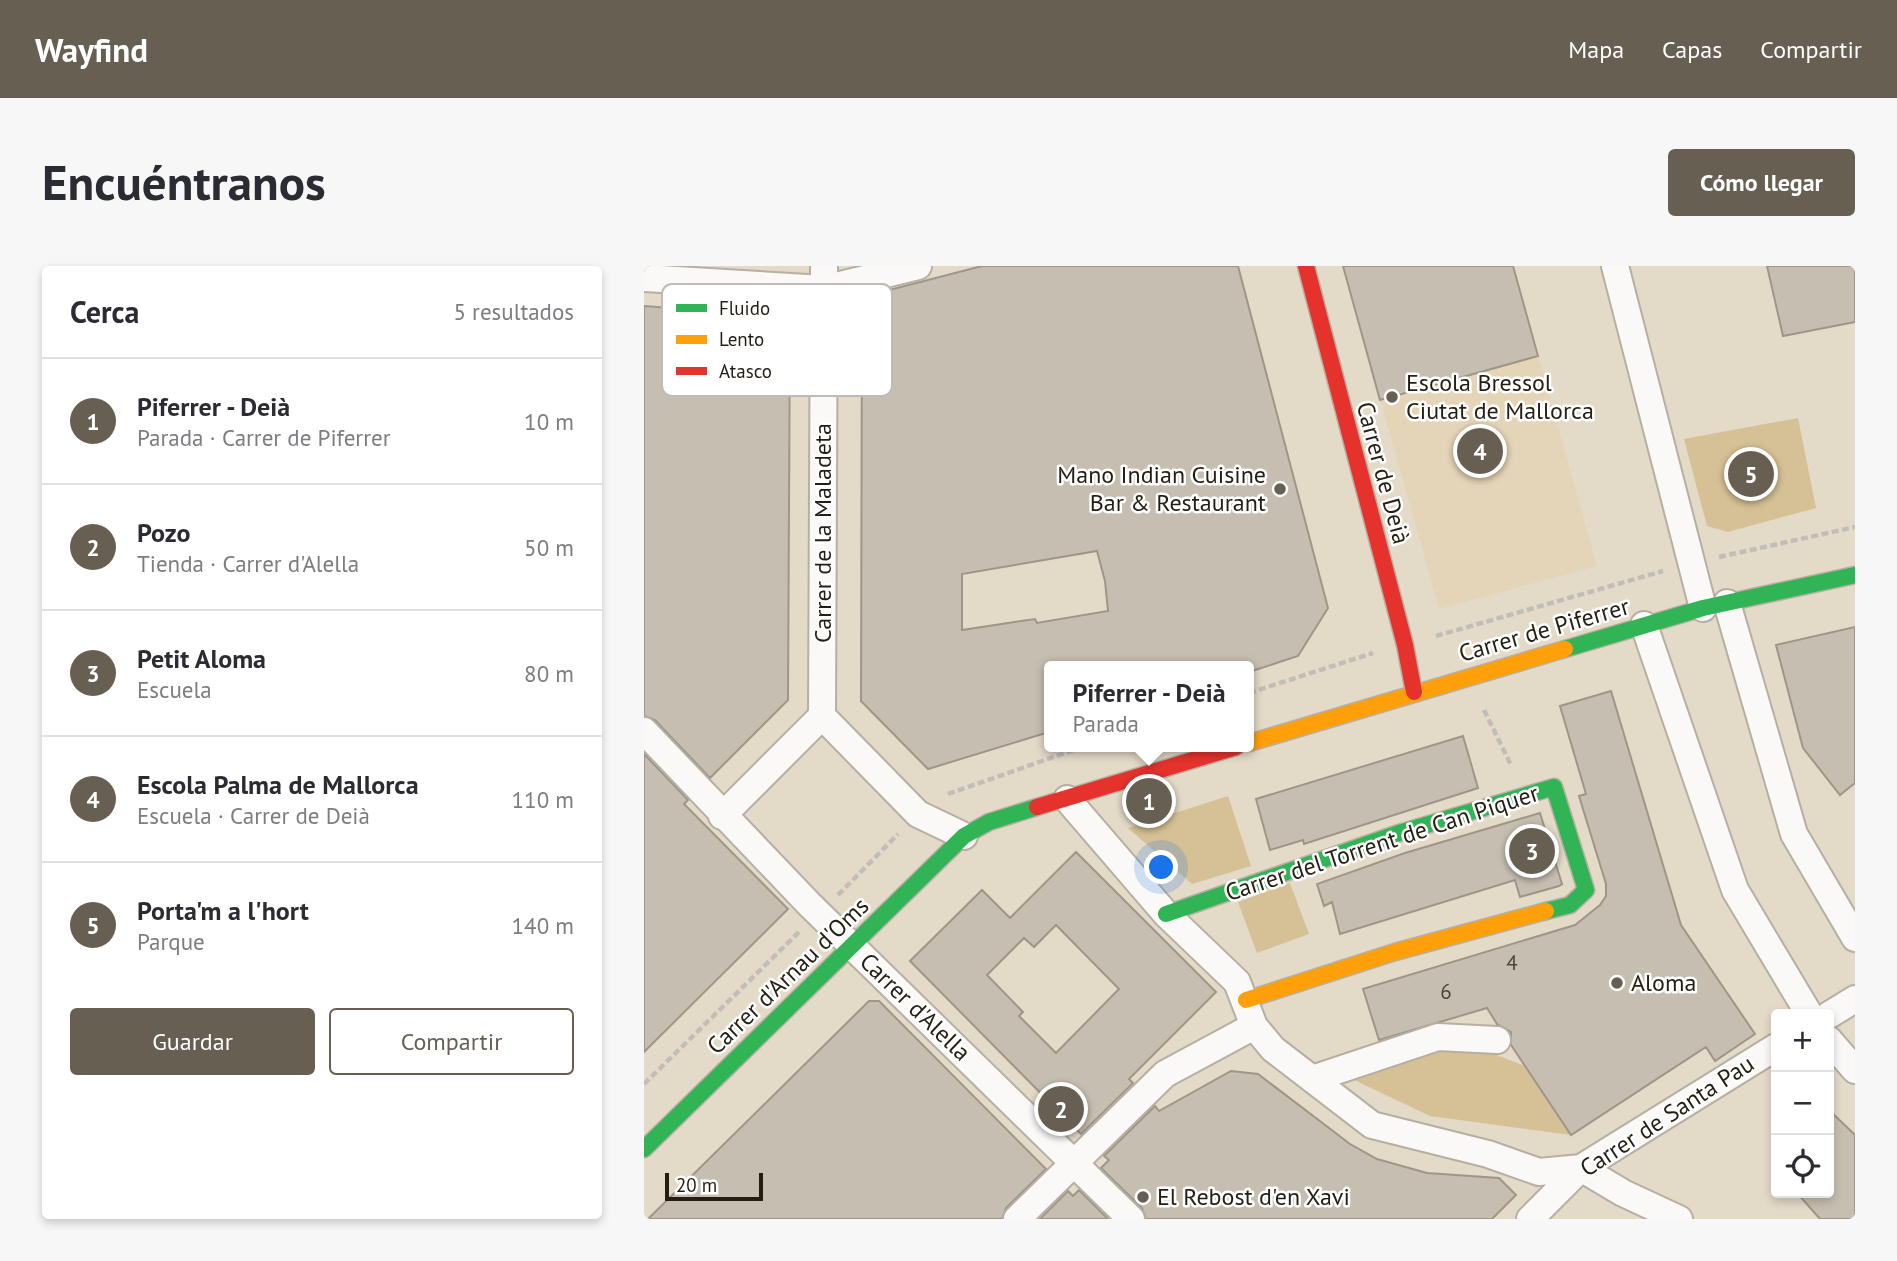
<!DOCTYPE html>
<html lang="es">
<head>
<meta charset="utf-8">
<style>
	body { margin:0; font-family:"PT Sans",sans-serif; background:#f7f7f7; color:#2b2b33 }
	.controls { position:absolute; right:21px; bottom:21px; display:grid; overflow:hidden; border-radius:7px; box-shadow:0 4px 10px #0003 }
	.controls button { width:63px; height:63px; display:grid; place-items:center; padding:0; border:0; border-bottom:2px solid #e1e1e2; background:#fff; color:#2b2b33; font:35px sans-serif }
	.scale { position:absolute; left:21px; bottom:18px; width:98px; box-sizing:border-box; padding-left:7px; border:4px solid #241d12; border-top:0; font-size:19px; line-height:24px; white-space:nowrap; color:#241d12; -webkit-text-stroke:5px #fff; paint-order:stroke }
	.you { position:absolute; left:518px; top:602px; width:24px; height:24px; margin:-18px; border:5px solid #fff; border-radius:50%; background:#1a73e8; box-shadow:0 0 0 10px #1a73e833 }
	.badge { display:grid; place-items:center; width:46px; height:46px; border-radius:50%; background:#675f52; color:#fff; font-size:23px; font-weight:700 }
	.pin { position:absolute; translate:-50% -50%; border:4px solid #fff; box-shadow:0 2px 7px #0006 }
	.popup { position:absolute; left:400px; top:395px; width:210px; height:91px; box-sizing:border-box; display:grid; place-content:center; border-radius:7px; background:#fff; filter:drop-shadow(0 2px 5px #0005); font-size:23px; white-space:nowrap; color:#7c7c81 }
	.popup b { font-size:26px; color:#2b2b33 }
	.popup::after { content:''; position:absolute; left:50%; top:100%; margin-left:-14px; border:14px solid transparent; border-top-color:#fff }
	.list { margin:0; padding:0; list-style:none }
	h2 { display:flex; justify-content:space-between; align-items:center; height:91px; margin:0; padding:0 28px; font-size:30px }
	h2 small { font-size:23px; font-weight:400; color:#7c7c81 }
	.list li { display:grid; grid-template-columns:46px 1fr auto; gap:21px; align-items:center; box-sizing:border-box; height:126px; padding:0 28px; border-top:2px solid #e1e1e2 }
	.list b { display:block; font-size:26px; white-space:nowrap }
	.list p { margin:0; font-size:23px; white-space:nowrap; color:#7c7c81 }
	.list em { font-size:23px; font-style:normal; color:#7c7c81 }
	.actions { display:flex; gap:14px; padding:21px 28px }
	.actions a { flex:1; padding:16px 0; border:2px solid #675f52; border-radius:7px; text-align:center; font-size:24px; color:#675f52 }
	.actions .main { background:#675f52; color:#fff }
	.icon { flex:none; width:38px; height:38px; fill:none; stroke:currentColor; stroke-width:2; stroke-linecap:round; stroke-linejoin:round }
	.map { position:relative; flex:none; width:1211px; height:953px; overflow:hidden; border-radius:7px }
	header { display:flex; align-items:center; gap:42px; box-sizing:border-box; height:98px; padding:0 35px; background:#675f52; color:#fff }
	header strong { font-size:33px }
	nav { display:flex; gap:38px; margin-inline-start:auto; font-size:24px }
	.intro { display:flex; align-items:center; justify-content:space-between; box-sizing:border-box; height:168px; padding:0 42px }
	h1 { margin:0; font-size:49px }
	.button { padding:18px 32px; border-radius:7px; background:#675f52; color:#fff; font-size:24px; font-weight:700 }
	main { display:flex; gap:42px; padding:0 42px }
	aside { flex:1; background:#fff; border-radius:7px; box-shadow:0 4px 10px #0003 }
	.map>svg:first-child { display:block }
	.built { fill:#e5d5b8 }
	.green { fill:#d6c196 }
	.building { fill:#c6bfb1; stroke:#9e9789; stroke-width:2; fill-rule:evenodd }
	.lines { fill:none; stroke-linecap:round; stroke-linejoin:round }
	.street-casing { stroke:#b6afa2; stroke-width:30 }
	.fast-casing { stroke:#b6afa2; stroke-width:19 }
	.slow-casing { stroke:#b6afa2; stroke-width:19 }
	.jam-casing { stroke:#b6afa2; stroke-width:19 }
	.path { stroke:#c2beb7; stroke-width:4.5; stroke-dasharray:7 3.5; stroke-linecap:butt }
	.street { stroke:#fbf9f7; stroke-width:26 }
	.fast { stroke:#30b455; stroke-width:16 }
	.slow { stroke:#ff9f0a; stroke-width:16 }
	.jam { stroke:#e5322d; stroke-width:16 }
	.poi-dot { fill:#675f52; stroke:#fff; stroke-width:2.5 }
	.labels { text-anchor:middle; stroke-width:5; stroke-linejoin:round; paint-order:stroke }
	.number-label { font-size:21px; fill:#4c463a }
	.poi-label { font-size:24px; fill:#241d12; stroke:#fff; text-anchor:start }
	.street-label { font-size:24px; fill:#241d12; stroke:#fff }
	.key { fill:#fff; stroke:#bdbbb8; stroke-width:2 }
	.key-label { font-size:19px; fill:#241d12 }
</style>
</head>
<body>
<header>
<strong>Wayfind</strong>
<nav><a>Mapa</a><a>Capas</a><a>Compartir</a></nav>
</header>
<div class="intro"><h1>Encuéntranos</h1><a class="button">Cómo llegar</a></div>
<main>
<aside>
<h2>Cerca<small>5 resultados</small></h2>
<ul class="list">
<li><span class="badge">1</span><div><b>Piferrer - Deià</b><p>Parada · Carrer de Piferrer</p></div><em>10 m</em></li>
<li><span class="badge">2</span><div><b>Pozo</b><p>Tienda · Carrer d'Alella</p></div><em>50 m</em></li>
<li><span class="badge">3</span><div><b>Petit Aloma</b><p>Escuela</p></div><em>80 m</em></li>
<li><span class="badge">4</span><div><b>Escola Palma de Mallorca</b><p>Escuela · Carrer de Deià</p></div><em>110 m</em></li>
<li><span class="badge">5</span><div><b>Porta'm a l'hort</b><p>Parque</p></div><em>140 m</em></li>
</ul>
<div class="actions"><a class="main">Guardar</a><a>Compartir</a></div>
</aside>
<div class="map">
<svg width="1211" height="953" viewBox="0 0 1211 953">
	<rect width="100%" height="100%" fill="#e3dac8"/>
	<path class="built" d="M699,0H869L953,300L795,343Z"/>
	<path class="green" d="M1154,152L1172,242L1084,266L1063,260L1040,173Z
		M584,530L607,600L548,618L484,562Z
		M646,617L665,668L613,687L594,636Z
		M802,784L850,788L881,800L927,869L786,850L708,813Z"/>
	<path class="building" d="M338,0H594L684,342L654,390L605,406V400H405V466L284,503L217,435L218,31ZM453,285L461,315L464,345L393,357L391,353L318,364V308Z
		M699,0H869L894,90L736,134Z
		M1123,0H1211V56L1139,70Z
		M0,40L146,51L144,434L66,512L11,454L0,450Z
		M1211,361V517L1196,529L1159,482L1132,379Z
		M967,425L1037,659L1111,768L1071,795L1062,781L927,869L867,779V766L853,758L843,742L735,774L719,723L931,659L956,639L962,630V618L935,530L942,528L916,440Z
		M819,470L834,522L660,578L659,574L626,584L612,533Z
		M0,488L44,534L40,538L144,643L0,786Z
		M896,547L918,618L915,620L876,631L871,614L696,668L688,636L680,640L673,618L761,587Z
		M432,586L572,726L485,813L489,817L437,868L266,695L338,624L366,652ZM412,659L475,723L412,787L375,750L379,746L343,709L380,672L390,681Z
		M225,735H235L402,903L362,942L358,953H4Z
		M587,805L614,808L706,878L733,893L783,907L855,912L872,929L848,953H502L498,942L457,902L465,894L460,890L511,840L515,845Z
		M1185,844L1211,869V953H1176L1153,927H1185Z
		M435,924L464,953H396L424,925L429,930Z"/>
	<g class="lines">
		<defs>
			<path id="street" d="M971,0L1059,342
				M0,12L180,23L274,0
				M1083,337L1150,568L1211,672
				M1000,359L1091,624L1165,748
				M178,450L180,0
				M178,450L274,548L320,570
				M0,465L165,638L487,953
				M423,533L522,648L593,716L610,760L629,783L728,859L844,888L895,906L937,902L979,927L1035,953
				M78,550L178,450
				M1185,749L1211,733
				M1185,774L1211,804
				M668,813L794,771L853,774
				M373,953L521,808L610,760
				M886,953L937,902L1132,781"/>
			<path id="fast" d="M921,383L1059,342L1211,309
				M522,648L755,567L910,521L942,624L926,639L902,645
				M0,883L320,570L345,556L393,541"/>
			<path id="slow" d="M605,477L921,383
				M602,734L751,686L902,645"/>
			<path id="jam" d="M662,0L761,379L770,426
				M393,541L592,481"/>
		</defs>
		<use href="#street" class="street-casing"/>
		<use href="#fast" class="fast-casing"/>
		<use href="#slow" class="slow-casing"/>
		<use href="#jam" class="jam-casing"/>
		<path class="path" d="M1075,291L1211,261
			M792,370L1019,305
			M605,427L729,387
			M840,444L867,499
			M304,528L438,481
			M194,629L254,568
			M0,818L155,666"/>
		<use href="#street" class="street"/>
		<use href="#fast" class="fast"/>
		<use href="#slow" class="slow"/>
		<use href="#jam" class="jam"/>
	</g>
	<g class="poi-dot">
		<circle cx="748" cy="131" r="7"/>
		<circle cx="636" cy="223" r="7"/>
		<circle cx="973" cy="717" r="7"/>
		<circle cx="499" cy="931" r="7"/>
	</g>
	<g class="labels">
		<g class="number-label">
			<text x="868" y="704">4</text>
			<text x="802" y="733">6</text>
		</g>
		<g class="poi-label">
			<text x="762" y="125">Escola Bressol<tspan x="762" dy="28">Ciutat de Mallorca</tspan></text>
			<text x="622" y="217" text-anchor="end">Mano Indian Cuisine<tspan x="622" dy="28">Bar &amp; Restaurant</tspan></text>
			<text x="987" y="725">Aloma</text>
			<text x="513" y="939">El Rebost d'en Xavi</text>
		</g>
		<g class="street-label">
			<text transform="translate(739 207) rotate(75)" y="8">Carrer de Deià</text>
			<text transform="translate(179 267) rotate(-90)" y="8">Carrer de la Maladeta</text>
			<text transform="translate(900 364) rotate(-16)" y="8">Carrer de Piferrer</text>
			<text transform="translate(738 577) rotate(-18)" y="8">Carrer del Torrent de Can Piquer</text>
			<text transform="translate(144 710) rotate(-44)" y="8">Carrer d'Arnau d'Oms</text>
			<text transform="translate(271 741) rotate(44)" y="8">Carrer d'Alella</text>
			<text transform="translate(1023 850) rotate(-33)" y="8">Carrer de Santa Pau</text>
		</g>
	</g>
	<rect x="18" y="18" width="230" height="112" rx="10" class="key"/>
	<rect x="32" y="38" width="31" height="8" fill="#30b455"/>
	<rect x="32" y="69" width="31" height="9" fill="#ff9f0a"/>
	<rect x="32" y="101" width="31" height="8" fill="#e5322d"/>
	<g class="key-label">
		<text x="75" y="49">Fluido</text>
		<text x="75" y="80">Lento</text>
		<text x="75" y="112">Atasco</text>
	</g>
</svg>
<div class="controls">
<button>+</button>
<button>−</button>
<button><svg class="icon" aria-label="locate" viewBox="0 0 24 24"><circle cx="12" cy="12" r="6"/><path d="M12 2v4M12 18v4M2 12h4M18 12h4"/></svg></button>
</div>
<div class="scale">20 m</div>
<div class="you"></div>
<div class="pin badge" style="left:505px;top:535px">1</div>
<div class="popup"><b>Piferrer - Deià</b>Parada</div>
<div class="pin badge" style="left:417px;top:843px">2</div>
<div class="pin badge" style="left:888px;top:585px">3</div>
<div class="pin badge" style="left:836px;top:185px">4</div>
<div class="pin badge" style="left:1107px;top:208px">5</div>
</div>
</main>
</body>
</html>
